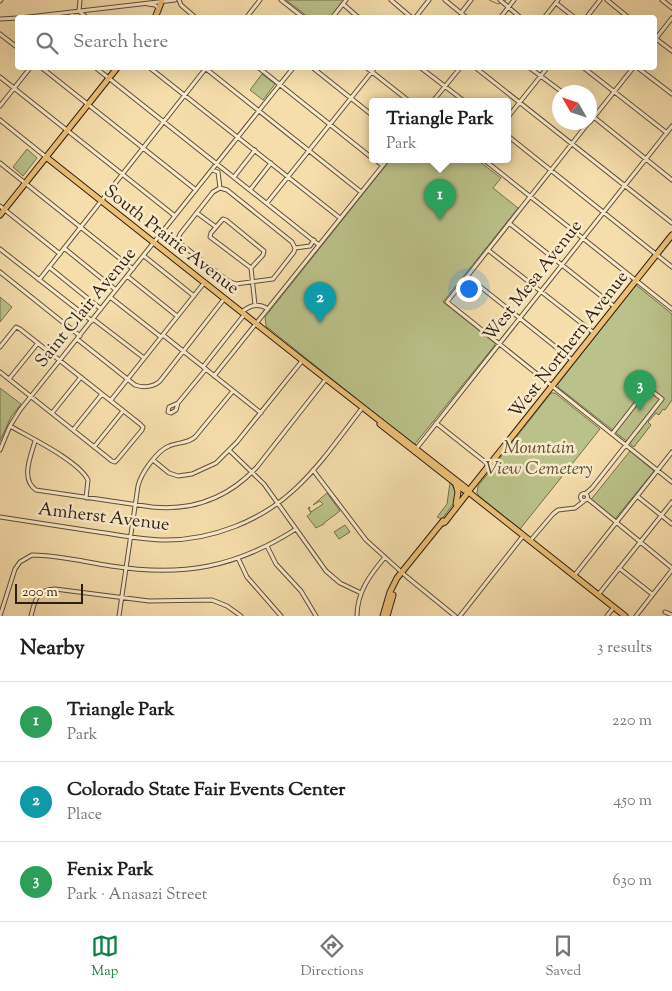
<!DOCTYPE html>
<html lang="en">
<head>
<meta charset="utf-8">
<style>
	body { margin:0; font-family:"Sorts Mill Goudy",serif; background:#f6f6f6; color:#202124 }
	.compass { position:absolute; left:552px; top:85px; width:45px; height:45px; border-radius:50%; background:#fff; box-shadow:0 5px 20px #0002; rotate:309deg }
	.scale { position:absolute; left:15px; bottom:12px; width:68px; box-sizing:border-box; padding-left:5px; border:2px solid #2c1e14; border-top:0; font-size:14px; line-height:18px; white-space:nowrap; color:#2c1e14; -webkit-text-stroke:4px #f9eac9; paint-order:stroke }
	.you { position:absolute; left:468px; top:288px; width:18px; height:18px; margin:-12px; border:4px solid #fff; border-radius:50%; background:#1a73e8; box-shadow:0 0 0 8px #1a73e833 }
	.badge { display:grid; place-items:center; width:32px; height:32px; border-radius:50%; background:#0b8043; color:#fff; font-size:16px; font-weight:700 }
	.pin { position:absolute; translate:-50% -41px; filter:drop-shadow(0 1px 2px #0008) }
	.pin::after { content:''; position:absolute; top:26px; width:18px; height:15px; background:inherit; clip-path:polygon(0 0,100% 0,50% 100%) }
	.popup { position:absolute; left:369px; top:98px; width:142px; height:65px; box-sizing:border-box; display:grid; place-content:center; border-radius:5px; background:#fff; filter:drop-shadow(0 1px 4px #0005); font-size:16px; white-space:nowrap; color:#757577 }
	.popup b { font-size:19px; color:#202124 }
	.popup::after { content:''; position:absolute; left:50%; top:100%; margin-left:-10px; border:10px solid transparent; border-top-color:#fff }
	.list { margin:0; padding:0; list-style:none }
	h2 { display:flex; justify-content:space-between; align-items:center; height:65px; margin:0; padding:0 20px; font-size:21px }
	h2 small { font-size:16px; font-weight:400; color:#757577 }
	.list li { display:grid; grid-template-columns:32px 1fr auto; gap:15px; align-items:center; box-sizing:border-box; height:80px; padding:0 20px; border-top:1px solid #e0e0e0 }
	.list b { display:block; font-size:19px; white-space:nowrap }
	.list p { margin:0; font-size:16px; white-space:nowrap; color:#757577 }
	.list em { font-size:16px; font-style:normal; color:#757577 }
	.icon { flex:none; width:28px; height:28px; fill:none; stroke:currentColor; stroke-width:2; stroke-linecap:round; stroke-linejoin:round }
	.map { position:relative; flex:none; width:672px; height:616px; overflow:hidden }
	.search { position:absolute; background:#fff; box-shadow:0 5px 20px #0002; left:15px; right:15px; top:15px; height:55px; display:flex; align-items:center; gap:12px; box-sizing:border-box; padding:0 18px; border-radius:5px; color:#757577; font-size:19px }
	.sheet { height:305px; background:#fff }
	nav { display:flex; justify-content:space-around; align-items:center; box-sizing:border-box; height:70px; border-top:1px solid #e0e0e0; background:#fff; font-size:14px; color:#757577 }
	nav a { display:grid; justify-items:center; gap:2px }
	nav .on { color:#0b8043 }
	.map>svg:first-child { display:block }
	.green { fill:#bbc18a; stroke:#74704f }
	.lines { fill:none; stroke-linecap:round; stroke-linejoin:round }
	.stream { stroke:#737b75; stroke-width:1 }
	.minor-casing { stroke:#5e4e3a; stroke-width:5 }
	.major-casing { stroke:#2c1e14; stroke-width:7 }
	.minor { stroke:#f9eac9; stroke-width:3 }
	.major { stroke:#ebbf76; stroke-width:5 }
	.labels { text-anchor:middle; stroke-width:5; stroke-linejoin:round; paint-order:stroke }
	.street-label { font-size:18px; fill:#2c1e14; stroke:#f9eac9 }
	.park-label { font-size:18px; font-style:italic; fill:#574f37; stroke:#f9eac9 }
</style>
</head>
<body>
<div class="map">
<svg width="672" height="616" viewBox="0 0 672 616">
	<rect width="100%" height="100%" fill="#f6deac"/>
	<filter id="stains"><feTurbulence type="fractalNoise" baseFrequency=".004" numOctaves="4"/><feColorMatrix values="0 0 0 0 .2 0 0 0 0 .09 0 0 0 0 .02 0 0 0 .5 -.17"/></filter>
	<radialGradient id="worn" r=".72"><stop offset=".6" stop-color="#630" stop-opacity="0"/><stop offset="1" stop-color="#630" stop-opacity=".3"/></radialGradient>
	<path class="green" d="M286,0H344L330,18L308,17Z
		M262,74L275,84L263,100L250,90Z
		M27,149L37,158L23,176L13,167Z
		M391,159H476L501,178L493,188L518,208L443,302L495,343V345L414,445L266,326L265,317Z
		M636,285L672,314V400L665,410L663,409L659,415L656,413L648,422L651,425L634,447L558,387V384Z
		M0,297L12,307L0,322Z
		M0,388L21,404L11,417L0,441Z
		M551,393H555L600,429L520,529L479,496L477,493L478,486Z
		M630,451L654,471L615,519C607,512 599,510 589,502Z
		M450,482L456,491L454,503L442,519L437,517L447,504Z
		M327,493L340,511L324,523V524L316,528L307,516L311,513L308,508L310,507L309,509L311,512L323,504L320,501L313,505Z
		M345,525L350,532L339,539L334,532Z"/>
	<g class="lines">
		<path class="stream" d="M489,0L498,4L506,0"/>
		<defs>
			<path id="minor" d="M80,0L79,11L87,18
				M179,0L181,5L196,18
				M281,0L304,18
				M391,0L412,18
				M445,0L467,18
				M500,0L521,18
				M607,0L629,18
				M662,0L672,8
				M0,1L1,0
				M556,3L575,18
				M148,4L155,5L159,9
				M343,4L359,18
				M461,13L471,0
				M20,18L175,0
				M70,18L74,12
				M246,18L260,0
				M332,18L346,0
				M415,18L429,0
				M500,18L514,0
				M544,18L558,0
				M586,18L600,0
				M0,19L18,18
				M0,34L18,48
				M655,38L672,51
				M654,41L672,18
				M42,68L196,190
				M96,68L319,245
				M150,68L340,218
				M205,68L361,192
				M259,68L372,158
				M313,68L372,115
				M367,68L409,101
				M421,68L464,101
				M476,68L672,223
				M530,68L562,92
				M584,68L667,133
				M638,68L672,94
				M0,77L175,216
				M433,101L460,68
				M0,106L30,68
				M590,114L672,180
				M508,117L547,68
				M0,120L46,157
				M589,122L447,302L672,482
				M590,122L633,68
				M508,136L672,267
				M374,159L382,165
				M483,159L672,309
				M0,163L133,269
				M212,170L218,172L220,188L227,190L292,242L295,248
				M234,177L255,150
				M250,190L271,163
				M267,203L375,68
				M0,206L60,254
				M197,213L216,227
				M509,223L615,307
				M159,235L167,240L178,239L181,244L228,281L236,284L273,279L294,252L295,248L310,246L314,240
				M178,239L180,234L213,192L220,188
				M64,248L116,290
				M0,249L92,321
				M488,250L594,333
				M144,256L194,296
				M49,267L101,309
				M251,268L210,237L211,233L223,219L226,220L264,251L263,255L251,268L255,305
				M0,272L80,336
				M127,276L177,316
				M467,276L572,360
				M39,280L206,68
				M110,297L161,337
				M242,312C250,305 259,303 268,309
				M93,319L144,358
				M163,335L261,413
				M77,339L135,385C143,388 154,387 160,381L224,299
				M0,347L16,327L20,329L140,424L143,427L142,430L118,459L115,462L112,461L0,372
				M203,367L244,315
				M214,376L388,159
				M9,379L38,343
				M111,400L204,283
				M178,403L169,407L168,412L171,413L176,410L178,403L206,369
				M52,413L81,377
				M436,423L489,465
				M10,426C29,437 79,461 88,480L86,498
				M73,430L102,394
				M35,441C31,456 20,479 36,490L152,507C193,511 229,497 257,467L326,379
				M94,447L123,411
				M416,449L672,126
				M0,450L10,426L20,410L293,68
				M230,451L264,484L326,571L340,583L361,593
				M153,460L169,473L178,476L192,474L216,463L237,442L302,361
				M313,470L366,540L407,577L455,616
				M580.5 497a3.5 3.5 0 1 1 7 0a3.5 3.5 0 1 1-7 0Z
				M585,494L592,488L662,399L648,388L612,434
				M637,496L672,524
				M588,499L672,568
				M575,508L584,501
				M0,517C33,522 65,527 98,532C120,535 144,540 166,540C212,540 261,521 295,489C321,465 341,435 363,407
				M530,541L553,514L558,510L575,508
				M267,546L276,564L301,591L316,616
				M238,558L247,577L281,616
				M619,568L652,594
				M574,576L672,452
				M598,595L672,502
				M665,612L672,615
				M0,616L15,569L20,562L32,555C58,555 85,562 111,566C182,577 235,568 296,529
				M31,616C35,600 36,590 55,589L149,601L212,600L227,606L241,616
				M119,616L138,486C141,473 157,451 169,446C178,442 187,444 195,437L233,391
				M357,616C357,592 370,575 385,557
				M460,616L523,536
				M607,616L614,607
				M636,616L672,570"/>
			<path id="major" d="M155,18L162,0
				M46,157L302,360L466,488V490
				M0,215L117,68
				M380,424L464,490H466L625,616
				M456,504L458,492L456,485
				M443,523L445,522L466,495L467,493L672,235
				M383,616L390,592L397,578L443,521
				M387,616L393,595"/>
		</defs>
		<use href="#minor" class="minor-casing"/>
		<use href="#major" class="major-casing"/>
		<use href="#minor" class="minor"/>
		<use href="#major" class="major"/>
	</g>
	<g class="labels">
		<g class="street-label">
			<text transform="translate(172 239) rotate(38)" y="6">South Prairie Avenue</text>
			<text transform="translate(532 280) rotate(-52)" y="6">West Mesa Avenue</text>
			<text transform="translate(85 307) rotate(-51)" y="6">Saint Clair Avenue</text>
			<text transform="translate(568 344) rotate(-52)" y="6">West Northern Avenue</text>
			<text transform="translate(104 516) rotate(7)" y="6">Amherst Avenue</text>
		</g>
		<g class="park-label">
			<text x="539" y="453">Mountain<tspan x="539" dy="21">View Cemetery</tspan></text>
		</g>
	</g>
	<rect width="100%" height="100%" filter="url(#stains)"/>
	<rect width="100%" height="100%" fill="url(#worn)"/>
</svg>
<svg class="compass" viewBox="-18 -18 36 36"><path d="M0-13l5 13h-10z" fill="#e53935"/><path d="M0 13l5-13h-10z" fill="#757577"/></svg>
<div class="scale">200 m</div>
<div class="you"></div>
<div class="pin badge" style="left:440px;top:220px;background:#2e9e5b">1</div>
<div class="popup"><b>Triangle Park</b>Park</div>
<div class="pin badge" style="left:320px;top:323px;background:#0f9aa8">2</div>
<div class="pin badge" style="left:640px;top:411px;background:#2e9e5b">3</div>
<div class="search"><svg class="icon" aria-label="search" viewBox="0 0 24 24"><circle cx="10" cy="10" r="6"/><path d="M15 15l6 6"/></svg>Search here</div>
</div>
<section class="sheet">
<h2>Nearby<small>3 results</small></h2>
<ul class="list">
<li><span class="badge" style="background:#2e9e5b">1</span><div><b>Triangle Park</b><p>Park</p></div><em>220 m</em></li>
<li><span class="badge" style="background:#0f9aa8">2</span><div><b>Colorado State Fair Events Center</b><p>Place</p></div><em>450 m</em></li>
<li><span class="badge" style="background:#2e9e5b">3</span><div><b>Fenix Park</b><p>Park · Anasazi Street</p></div><em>630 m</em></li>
</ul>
</section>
<nav>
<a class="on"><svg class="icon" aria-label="map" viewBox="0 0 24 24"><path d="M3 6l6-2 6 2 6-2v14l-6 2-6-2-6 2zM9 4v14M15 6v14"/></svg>Map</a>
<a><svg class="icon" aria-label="directions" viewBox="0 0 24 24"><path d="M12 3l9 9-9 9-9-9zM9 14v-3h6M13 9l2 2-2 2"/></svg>Directions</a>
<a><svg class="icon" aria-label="saved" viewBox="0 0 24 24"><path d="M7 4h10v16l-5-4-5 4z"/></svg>Saved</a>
</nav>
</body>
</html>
